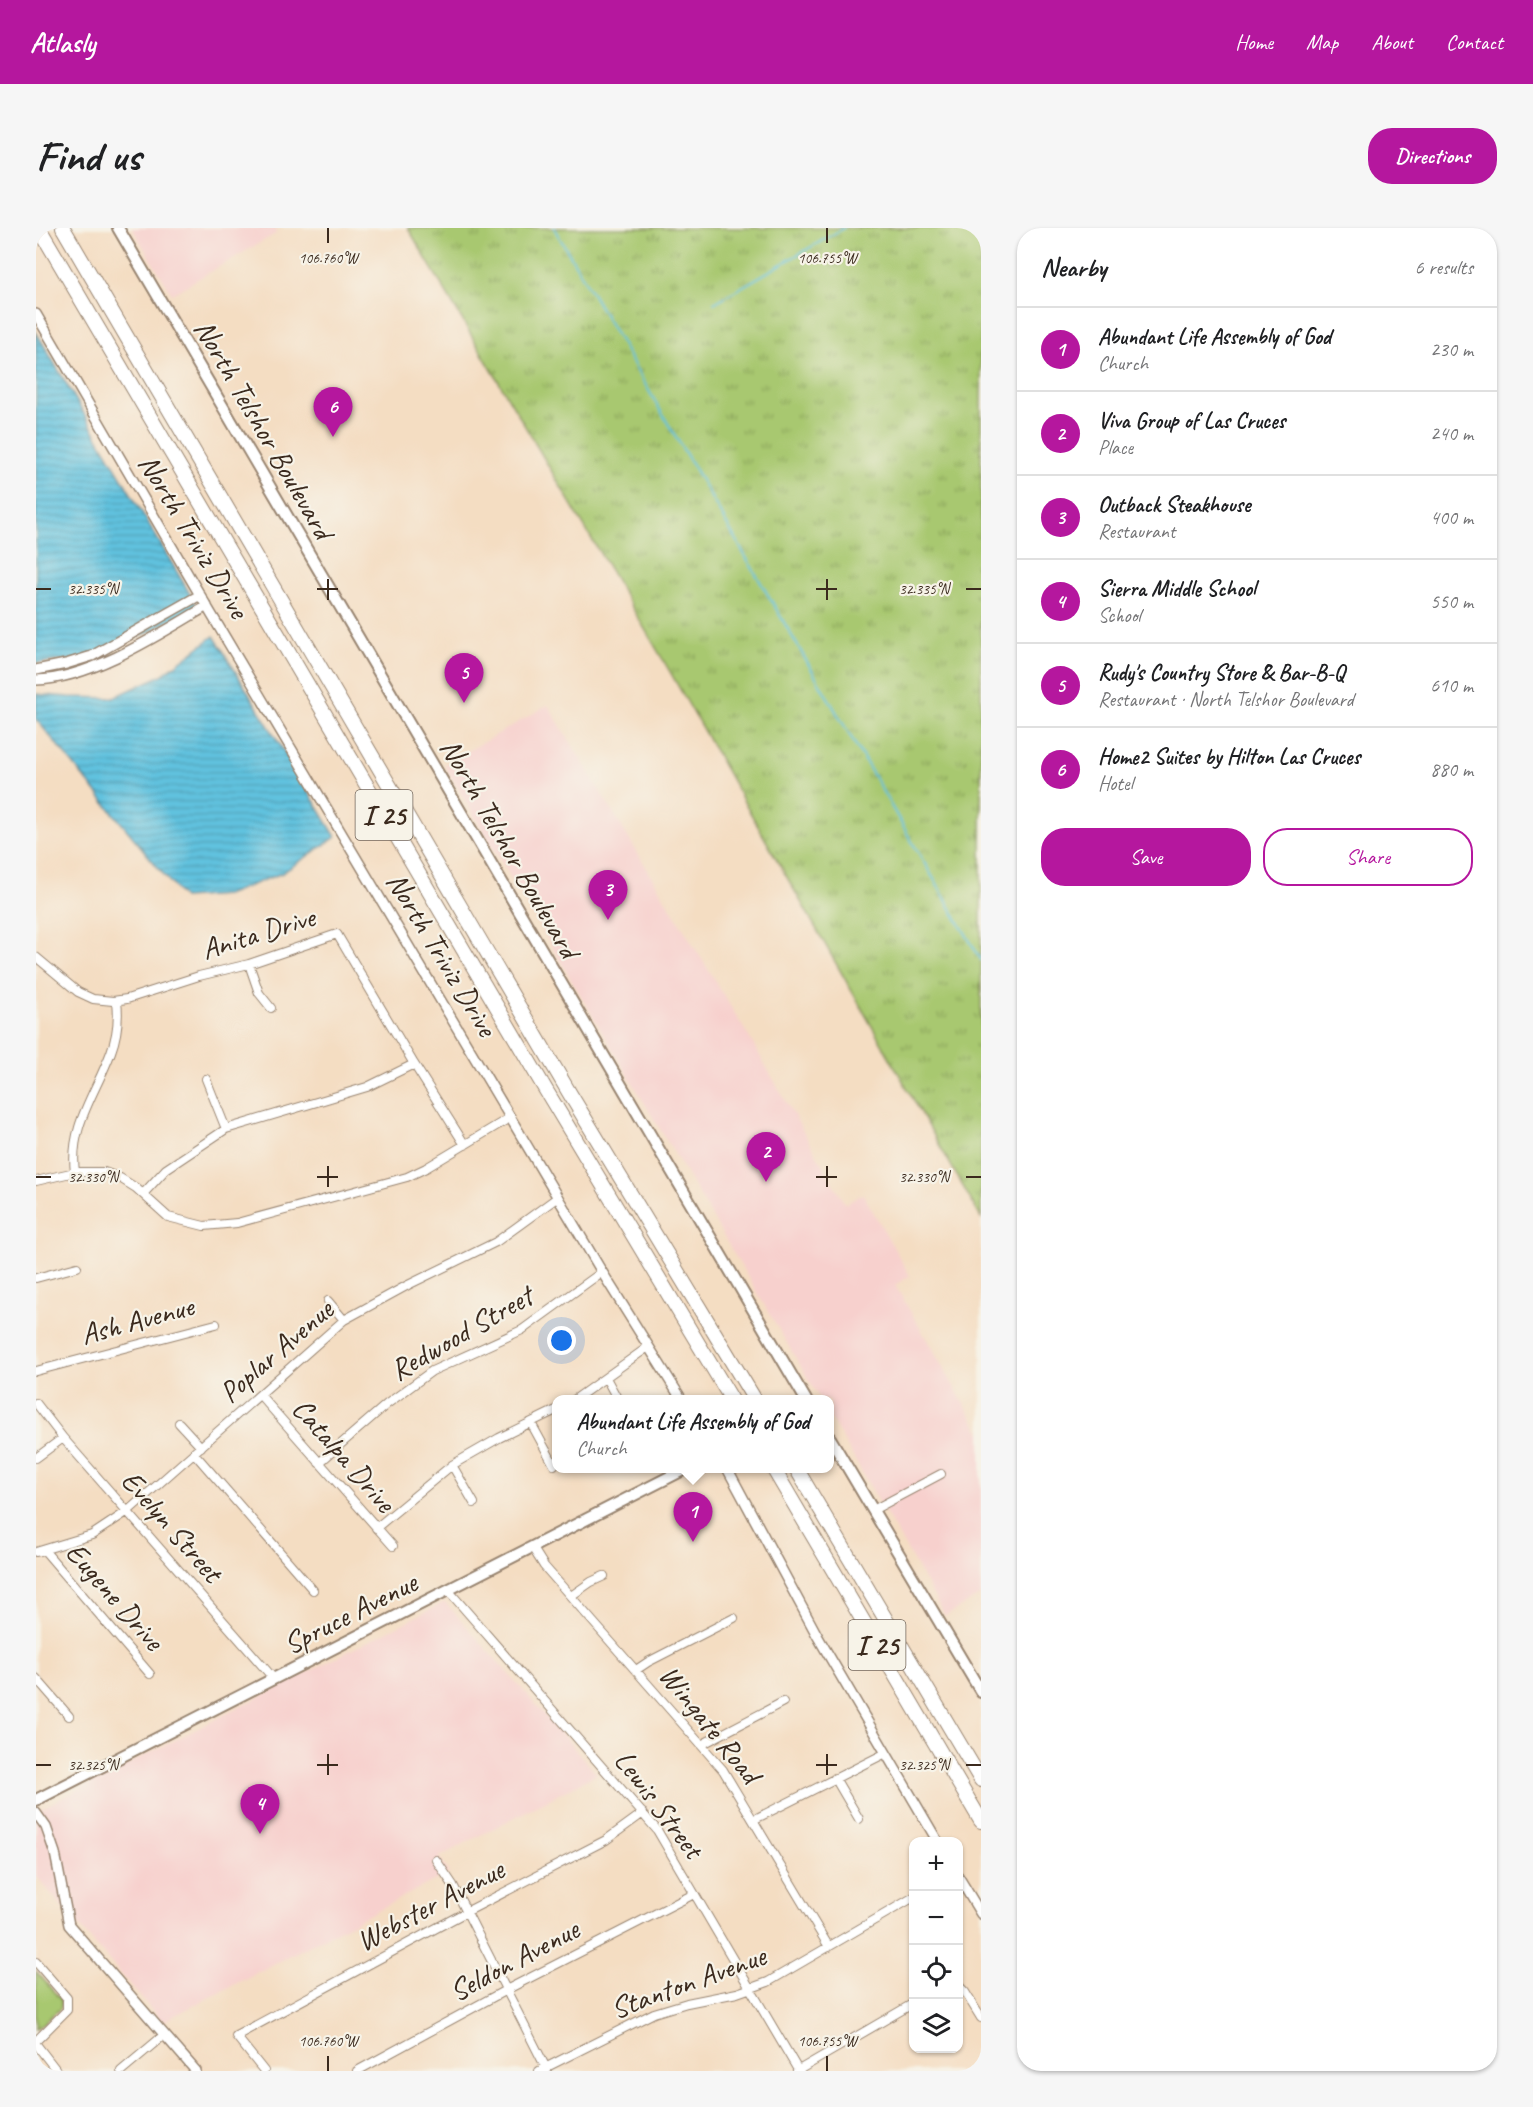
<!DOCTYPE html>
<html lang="en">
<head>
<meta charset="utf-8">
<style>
	body { margin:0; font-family:Caveat,sans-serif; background:#f6f6f6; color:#202124 }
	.controls { position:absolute; right:18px; bottom:18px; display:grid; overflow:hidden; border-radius:12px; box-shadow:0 2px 4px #0004 }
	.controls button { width:54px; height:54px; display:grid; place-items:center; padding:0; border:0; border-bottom:2px solid #e0e0e0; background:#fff; color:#202124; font:30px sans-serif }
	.you { position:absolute; left:526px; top:1113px; width:21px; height:21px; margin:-15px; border:4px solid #fff; border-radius:50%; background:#1a73e8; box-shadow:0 0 0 9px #1a73e833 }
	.badge { display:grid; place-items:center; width:39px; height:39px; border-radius:50%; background:#b5179e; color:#fff; font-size:20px; font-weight:700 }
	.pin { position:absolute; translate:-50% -50px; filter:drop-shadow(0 2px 3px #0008) }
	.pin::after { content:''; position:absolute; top:32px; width:21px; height:18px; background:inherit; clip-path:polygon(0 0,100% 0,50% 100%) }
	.popup { position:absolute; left:516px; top:1167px; width:282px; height:78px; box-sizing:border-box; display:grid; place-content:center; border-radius:12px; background:#fff; filter:drop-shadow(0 2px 4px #0005); font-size:20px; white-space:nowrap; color:#757577 }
	.popup b { font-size:22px; color:#202124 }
	.popup::after { content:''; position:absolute; left:50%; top:100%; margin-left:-12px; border:12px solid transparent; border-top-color:#fff }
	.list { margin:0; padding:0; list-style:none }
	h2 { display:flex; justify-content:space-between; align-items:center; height:78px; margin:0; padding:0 24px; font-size:26px }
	h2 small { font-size:20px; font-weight:400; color:#757577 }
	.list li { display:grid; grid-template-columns:39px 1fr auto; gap:18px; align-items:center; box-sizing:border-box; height:84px; padding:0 24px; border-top:2px solid #e0e0e0 }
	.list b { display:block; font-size:22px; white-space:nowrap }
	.list p { margin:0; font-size:20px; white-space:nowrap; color:#757577 }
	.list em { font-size:20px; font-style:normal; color:#757577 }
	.actions { display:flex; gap:12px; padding:18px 24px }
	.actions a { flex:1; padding:14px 0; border:2px solid #b5179e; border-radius:24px; text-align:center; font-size:21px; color:#b5179e }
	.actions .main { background:#b5179e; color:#fff }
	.icon { flex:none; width:33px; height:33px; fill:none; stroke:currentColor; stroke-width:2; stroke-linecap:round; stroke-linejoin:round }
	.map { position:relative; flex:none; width:945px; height:1843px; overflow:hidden; border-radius:24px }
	header { display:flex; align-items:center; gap:36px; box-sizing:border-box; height:84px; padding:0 30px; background:#b5179e; color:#fff }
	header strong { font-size:28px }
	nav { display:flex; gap:33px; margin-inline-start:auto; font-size:21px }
	.intro { display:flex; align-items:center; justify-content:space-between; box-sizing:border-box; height:144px; padding:0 36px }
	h1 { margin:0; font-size:42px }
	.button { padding:15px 27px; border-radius:24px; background:#b5179e; color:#fff; font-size:21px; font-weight:700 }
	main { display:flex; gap:36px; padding:0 36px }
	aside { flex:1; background:#fff; border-radius:24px; box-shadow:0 2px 4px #0004 }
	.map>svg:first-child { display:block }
	.built { fill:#f7d0cd }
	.grass { fill:url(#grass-tufts); stroke:#727947; stroke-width:1.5 }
	.park { fill:#a8c870; stroke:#727947; stroke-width:1.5 }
	.water { fill:url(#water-rules); stroke:#4e767e; stroke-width:1.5 }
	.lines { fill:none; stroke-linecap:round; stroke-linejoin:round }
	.stream { stroke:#61c2df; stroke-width:2 }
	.minor-casing { stroke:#988470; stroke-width:10 }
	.tertiary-casing { stroke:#988470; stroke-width:12 }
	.secondary-casing { stroke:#988470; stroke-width:14 }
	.motorway-casing { stroke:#988470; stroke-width:16 }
	.minor { stroke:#fff; stroke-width:8 }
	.tertiary { stroke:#fff; stroke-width:9 }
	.secondary { stroke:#fff; stroke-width:10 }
	.motorway { stroke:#fff; stroke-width:14 }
	.ticks { fill:none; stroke:#3b2a1e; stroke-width:2 }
	.labels { text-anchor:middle; stroke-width:4.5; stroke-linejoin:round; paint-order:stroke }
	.shield { fill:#f7f3e8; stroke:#73665b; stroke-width:1.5 }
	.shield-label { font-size:28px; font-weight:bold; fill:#3b2a1e }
	.street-label { font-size:30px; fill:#3b2a1e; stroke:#f7f3e8 }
	.ticks-label { font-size:15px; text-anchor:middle; fill:#3b2a1e; stroke:#f7f3e8; stroke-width:4.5; stroke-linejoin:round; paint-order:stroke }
</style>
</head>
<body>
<header>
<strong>Atlasly</strong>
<nav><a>Home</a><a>Map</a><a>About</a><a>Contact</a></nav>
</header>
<div class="intro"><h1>Find us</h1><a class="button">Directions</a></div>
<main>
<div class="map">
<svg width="945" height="1843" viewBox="0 0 945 1843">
	<defs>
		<pattern id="grass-tufts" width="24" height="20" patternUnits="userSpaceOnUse" patternTransform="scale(1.5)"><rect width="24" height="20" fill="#a8c870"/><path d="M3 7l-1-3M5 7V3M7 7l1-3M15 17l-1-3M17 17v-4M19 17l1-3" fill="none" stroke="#8aa35b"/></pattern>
		<pattern id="water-rules" width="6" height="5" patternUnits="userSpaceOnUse" patternTransform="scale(1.5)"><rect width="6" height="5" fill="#61c2df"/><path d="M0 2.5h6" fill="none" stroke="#519eb4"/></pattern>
	</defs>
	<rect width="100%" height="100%" fill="#f7f3e8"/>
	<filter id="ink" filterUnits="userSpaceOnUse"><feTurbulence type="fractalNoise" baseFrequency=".0167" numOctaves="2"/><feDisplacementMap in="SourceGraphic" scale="12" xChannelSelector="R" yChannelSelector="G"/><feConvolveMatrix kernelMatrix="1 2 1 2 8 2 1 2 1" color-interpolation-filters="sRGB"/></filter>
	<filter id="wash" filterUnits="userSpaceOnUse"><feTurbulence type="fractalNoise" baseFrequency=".008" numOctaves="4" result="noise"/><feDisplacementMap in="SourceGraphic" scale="24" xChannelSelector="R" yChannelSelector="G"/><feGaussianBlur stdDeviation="1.35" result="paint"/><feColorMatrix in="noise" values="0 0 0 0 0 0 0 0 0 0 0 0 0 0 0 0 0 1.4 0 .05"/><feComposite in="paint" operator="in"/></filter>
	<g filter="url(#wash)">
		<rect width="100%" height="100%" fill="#f4ddc2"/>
		<path class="built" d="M96,0H238L241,5L136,66Z
			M512,477L716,814L809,976L827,966L874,1048L859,1057L945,1205V1367L909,1388L794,1189V1172L784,1171L408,537Z
			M409,1374L561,1546L403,1629L413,1645L126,1794L0,1648V1583Z"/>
		<path class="grass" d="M372,0H945V990L633,442Z"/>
		<path class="park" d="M0,1743L25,1772V1780L0,1801Z"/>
		<path class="water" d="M0,104L161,378L111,405L52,431L0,435Z
			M178,408L300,609L246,645L190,667L147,670L0,491V466L33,469L77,470L126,447Z"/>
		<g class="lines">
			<path class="stream" d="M518,0L945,732
				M678,75L808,0"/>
		</g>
	</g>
	<g filter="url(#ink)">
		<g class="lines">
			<defs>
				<path id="minor" d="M0,729L42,764L57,771L77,773L91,771L163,748L213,736L301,706L378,836L429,917
					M213,736L223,765L235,780
					M170,851L190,901
					M39,944C33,898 60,865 75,824C81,808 83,790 81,773
					M0,953L39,944H68L84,950L100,960L132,989L168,998L201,995L371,949L390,940L475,889
					M107,966L130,941L190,901L331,859L378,836
					M0,1050L41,1039
					M292,1073L308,1092
					M0,1143L180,1096
					M570,1150L582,1172
					M224,1167L357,1318
					M538,1172L612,1119
					M0,1175L27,1210L238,1451
					M143,1195L165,1219
					M495,1195L518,1237
					M158,1225L277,1362
					M0,1230L27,1210
					M283,1235L351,1176L396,1143L486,1102L566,1044
					M416,1237L438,1275
					M837,1282L905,1246
					M340,1300L416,1237L463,1210L520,1182
					M496,1319L508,1338L687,1542L793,1719
					M8,1322L114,1446
					M0,1324L56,1307L92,1283L308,1092L372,1057L460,1014L522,969
					M412,1362L621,1602L762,1842
					M535,1368L555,1354L568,1348
					M600,1442L612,1434L698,1390
					M0,1450L33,1488
					M665,1517L747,1474
					M799,1550L823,1591
					M717,1592L850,1525
					M400,1632L417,1657L511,1842
					M0,1734L31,1770V1782L0,1813
					M922,1757L929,1764L945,1790
					M0,1816L21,1843
					M85,1843L128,1807
					M228,1843L200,1808L430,1684L570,1612L607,1585
					M321,1843L470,1762L658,1666
					M503,1843L618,1785L651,1775L701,1765L732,1754L878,1669
					M761,1843L878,1775"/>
				<path id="tertiary" d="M0,86L164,367L566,1044L646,1172
					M0,442L30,436L56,428L164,367
					M0,452C55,451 124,406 171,378
					M691,1240L782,1409L902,1614
					M0,1585L10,1599L19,1625L33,1697L160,1843
					M922,1648L945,1686"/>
				<path id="secondary" d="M82,0L770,1172
					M794,1210L945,1464
					M0,1572L651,1240"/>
				<path id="motorway" d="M3,0L511,864L696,1172
					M27,0L534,866L719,1172
					M737,1240L945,1593
					M760,1240L945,1552"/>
			</defs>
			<use href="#minor" class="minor-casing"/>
			<use href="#tertiary" class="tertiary-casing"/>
			<use href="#secondary" class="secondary-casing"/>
			<use href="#motorway" class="motorway-casing"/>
			<use href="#minor" class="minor"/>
			<use href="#tertiary" class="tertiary"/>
			<use href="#secondary" class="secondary"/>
			<use href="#motorway" class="motorway"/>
		</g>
	</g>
	<path class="ticks" d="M292,0V15M791,0V15M292,351V372M791,351V372M0,361H15M281,361H302M780,361H801M930,361H945M292,938V959M791,938V959M0,949H15M281,949H302M780,949H801M930,949H945M292,1526V1547M791,1526V1547M0,1537H15M281,1537H302M780,1537H801M930,1537H945M292,1828V1843M791,1828V1843"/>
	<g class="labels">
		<g class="shield">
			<rect x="319.5" y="562" width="57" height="50" rx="4.5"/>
			<rect x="812.5" y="1392" width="57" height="50" rx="4.5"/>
		</g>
		<g class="shield-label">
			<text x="348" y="597">I 25</text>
			<text x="841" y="1427">I 25</text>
		</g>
		<g class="street-label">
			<text transform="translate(228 201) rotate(60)" y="10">North Telshor Boulevard</text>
			<text transform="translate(158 308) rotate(59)" y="10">North Triviz Drive</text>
			<text transform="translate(474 620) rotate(60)" y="10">North Telshor Boulevard</text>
			<text transform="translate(222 705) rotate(-17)" y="10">Anita Drive</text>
			<text transform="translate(406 726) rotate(59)" y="10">North Triviz Drive</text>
			<text transform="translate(101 1092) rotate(-15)" y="10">Ash Avenue</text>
			<text transform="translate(425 1105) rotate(-30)" y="10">Redwood Street</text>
			<text transform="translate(240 1123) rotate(-41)" y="10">Poplar Avenue</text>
			<text transform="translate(308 1227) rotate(49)" y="10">Catalpa Drive</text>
			<text transform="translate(136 1298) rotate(49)" y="10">Evelyn Street</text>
			<text transform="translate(79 1368) rotate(49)" y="10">Eugene Drive</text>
			<text transform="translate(314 1385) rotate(-27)" y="10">Spruce Avenue</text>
			<text transform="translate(674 1496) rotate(51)" y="10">Wingate Road</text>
			<text transform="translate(623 1576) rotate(53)" y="10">Lewis Street</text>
			<text transform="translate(394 1677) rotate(-28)" y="10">Webster Avenue</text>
			<text transform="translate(478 1732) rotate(-28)" y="10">Seldon Avenue</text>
			<text transform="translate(652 1754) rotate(-20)" y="10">Stanton Avenue</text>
		</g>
	</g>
	<g class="ticks-label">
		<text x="292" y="35">106.760°W</text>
		<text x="791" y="35">106.755°W</text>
		<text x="57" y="366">32.335°N</text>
		<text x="888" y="366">32.335°N</text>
		<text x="57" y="954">32.330°N</text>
		<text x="888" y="954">32.330°N</text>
		<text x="57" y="1542">32.325°N</text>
		<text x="888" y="1542">32.325°N</text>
		<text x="292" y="1818">106.760°W</text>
		<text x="791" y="1818">106.755°W</text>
	</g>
</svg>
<div class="controls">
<button>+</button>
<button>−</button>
<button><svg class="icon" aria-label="locate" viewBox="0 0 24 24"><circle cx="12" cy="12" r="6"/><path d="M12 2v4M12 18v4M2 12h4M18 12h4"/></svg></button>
<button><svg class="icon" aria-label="layers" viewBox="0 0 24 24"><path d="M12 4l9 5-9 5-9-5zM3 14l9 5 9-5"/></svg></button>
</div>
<div class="you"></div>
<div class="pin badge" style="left:657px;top:1314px">1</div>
<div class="popup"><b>Abundant Life Assembly of God</b>Church</div>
<div class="pin badge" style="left:730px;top:954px">2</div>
<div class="pin badge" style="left:572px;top:692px">3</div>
<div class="pin badge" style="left:224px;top:1606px">4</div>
<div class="pin badge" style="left:428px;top:475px">5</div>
<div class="pin badge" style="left:297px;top:209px">6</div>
</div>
<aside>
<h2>Nearby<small>6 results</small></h2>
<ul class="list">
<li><span class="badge">1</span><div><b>Abundant Life Assembly of God</b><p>Church</p></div><em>230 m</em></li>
<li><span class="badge">2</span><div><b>Viva Group of Las Cruces</b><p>Place</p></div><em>240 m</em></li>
<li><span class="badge">3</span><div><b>Outback Steakhouse</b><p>Restaurant</p></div><em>400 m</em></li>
<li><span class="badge">4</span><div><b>Sierra Middle School</b><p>School</p></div><em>550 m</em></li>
<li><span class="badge">5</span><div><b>Rudy's Country Store &amp; Bar-B-Q</b><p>Restaurant · North Telshor Boulevard</p></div><em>610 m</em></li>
<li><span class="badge">6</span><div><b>Home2 Suites by Hilton Las Cruces</b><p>Hotel</p></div><em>880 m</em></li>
</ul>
<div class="actions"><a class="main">Save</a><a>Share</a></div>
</aside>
</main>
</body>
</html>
